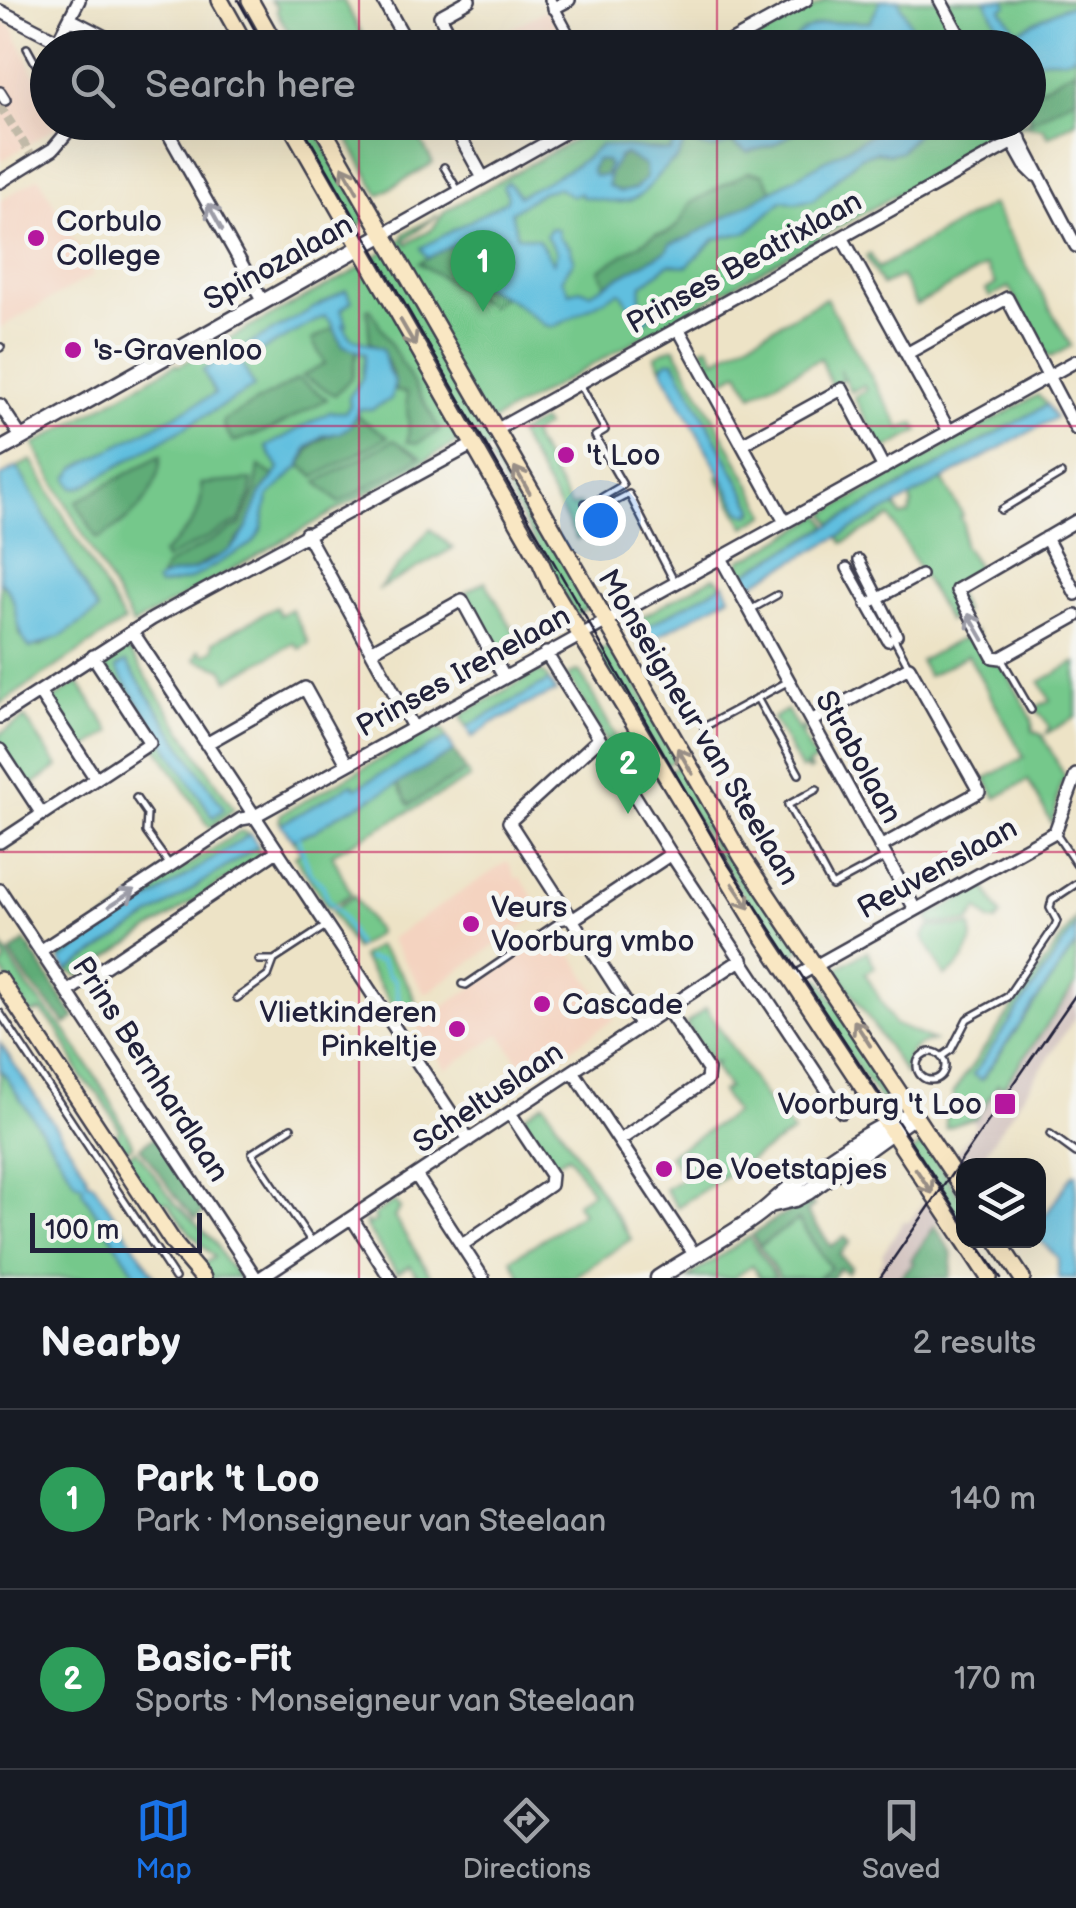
<!DOCTYPE html>
<html lang="en">
<head>
<meta charset="utf-8">
<style>
	body { margin:0; font-family:"Balsamiq Sans",sans-serif; background:#242831; color:#f1f3f6 }
	.controls { position:absolute; right:30px; bottom:30px; display:grid; overflow:hidden; border-radius:20px; box-shadow:0 10px 40px #0002 }
	.controls button { width:90px; height:90px; display:grid; place-items:center; padding:0; border:0; border-bottom:2px solid #363941; background:#171b24; color:#f1f3f6; font:50px sans-serif }
	.scale { position:absolute; left:30px; bottom:25px; width:172px; box-sizing:border-box; padding-left:10px; border:5px solid #22223b; border-top:0; font-size:28px; line-height:35px; white-space:nowrap; color:#22223b; -webkit-text-stroke:8px #f6f6f2; paint-order:stroke }
	.you { position:absolute; left:600px; top:520px; width:35px; height:35px; margin:-25px; border:8px solid #fff; border-radius:50%; background:#1a73e8; box-shadow:0 0 0 15px #1a73e833 }
	.badge { display:grid; place-items:center; width:65px; height:65px; border-radius:50%; background:#1a73e8; color:#fff; font-size:32px; font-weight:700 }
	.pin { position:absolute; translate:-50% -82px; filter:drop-shadow(0 2px 5px #0008) }
	.pin::after { content:''; position:absolute; top:52px; width:35px; height:30px; background:inherit; clip-path:polygon(0 0,100% 0,50% 100%) }
	.list { margin:0; padding:0; list-style:none }
	h2 { display:flex; justify-content:space-between; align-items:center; height:130px; margin:0; padding:0 40px; font-size:42px }
	h2 small { font-size:32px; font-weight:400; color:#9ea1a6 }
	.list li { display:grid; grid-template-columns:65px 1fr auto; gap:30px; align-items:center; box-sizing:border-box; height:180px; padding:0 40px; border-top:2px solid #363941 }
	.list b { display:block; font-size:38px; white-space:nowrap }
	.list p { margin:0; font-size:32px; white-space:nowrap; color:#9ea1a6 }
	.list em { font-size:32px; font-style:normal; color:#9ea1a6 }
	.icon { flex:none; width:55px; height:55px; fill:none; stroke:currentColor; stroke-width:2; stroke-linecap:round; stroke-linejoin:round }
	.map { position:relative; flex:none; width:1076px; height:1278px; overflow:hidden }
	.search { position:absolute; background:#171b24; box-shadow:0 10px 40px #0002; left:30px; right:30px; top:30px; height:110px; display:flex; align-items:center; gap:25px; box-sizing:border-box; padding:0 35px; border-radius:55px; color:#9ea1a6; font-size:38px }
	.sheet { height:490px; background:#171b24 }
	nav { display:flex; justify-content:space-around; align-items:center; box-sizing:border-box; height:140px; border-top:2px solid #363941; background:#171b24; font-size:28px; color:#9ea1a6 }
	nav a { display:grid; justify-items:center; gap:5px }
	nav .on { color:#1a73e8 }
	.map>svg:first-child { display:block }
	.built { fill:#f4d3c0 }
	.industrial { fill:#d0c0bc }
	.green { fill:#74c88b; stroke:#4b7563; stroke-width:2.5 }
	.forest { fill:#5fac77; stroke:#406759; stroke-width:2.5 }
	.water { fill:#60bfdf; stroke:#41708d; stroke-width:2.5; fill-rule:evenodd }
	.lines { fill:none; stroke-linecap:round; stroke-linejoin:round }
	.stream { stroke:#60bfdf; stroke-width:4 }
	.ferry { stroke:#385974; stroke-width:2.5; stroke-dasharray:12 10; stroke-linecap:butt }
	.pedestrian-tunnel { stroke:#c4bcaa; stroke-width:9; stroke-dasharray:9 4.5; stroke-linecap:butt }
	.service-casing { stroke:#403f50; stroke-width:10 }
	.pedestrian-casing { stroke:#403f50; stroke-width:14 }
	.minor-casing { stroke:#403f50; stroke-width:16 }
	.tertiary-casing { stroke:#403f50; stroke-width:19 }
	.secondary-casing { stroke:#403f50; stroke-width:20 }
	.service { stroke:#fff; stroke-width:5 }
	.pedestrian { stroke:#fff; stroke-width:9 }
	.minor { stroke:#fff; stroke-width:11 }
	.tertiary { stroke:#fff; stroke-width:14 }
	.secondary { stroke:#f9e7c3; stroke-width:15 }
	.tram { stroke:#22223b; stroke-width:2.5 }
	.oneway { stroke:#988e86 }
	.oneway2 { stroke:#9c9ca7 }
	.grid { fill:none; stroke:#c2185b; stroke-width:2.5; stroke-opacity:0.55 }
	.poi-dot { fill:#b5179e; stroke:#f6f6f2; stroke-width:4 }
	.labels { text-anchor:middle; stroke-width:10; stroke-linejoin:round; paint-order:stroke }
	.poi-label { font-size:30px; fill:#22223b; stroke:#f6f6f2; text-anchor:start }
	.street-label { font-size:30px; fill:#22223b; stroke:#f6f6f2 }
</style>
</head>
<body>
<div class="map">
<svg width="1076" height="1278" viewBox="0 0 1076 1278">
	<rect width="100%" height="100%" fill="#f6f6f2"/>
	<filter id="ink" filterUnits="userSpaceOnUse"><feTurbulence type="fractalNoise" baseFrequency=".01" numOctaves="2"/><feDisplacementMap in="SourceGraphic" scale="20" xChannelSelector="R" yChannelSelector="G"/><feConvolveMatrix kernelMatrix="1 2 1 2 8 2 1 2 1" color-interpolation-filters="sRGB"/></filter>
	<filter id="wash" filterUnits="userSpaceOnUse"><feTurbulence type="fractalNoise" baseFrequency=".0048" numOctaves="4" result="noise"/><feDisplacementMap in="SourceGraphic" scale="40" xChannelSelector="R" yChannelSelector="G"/><feGaussianBlur stdDeviation="2.25" result="paint"/><feColorMatrix in="noise" values="0 0 0 0 0 0 0 0 0 0 0 0 0 0 0 0 0 1.4 0 .05"/><feComposite in="paint" operator="in"/></filter>
	<g filter="url(#wash)">
		<rect width="100%" height="100%" fill="#ede3c6"/>
		<path class="built" d="M547,9L568,47L477,48Z
			M0,20L12,27L47,101L48,122L59,125L0,162Z
			M39,177L93,275L0,328V201Z
			M508,861L516,879L520,877L543,912L425,994L390,939Z
			M557,931L614,1019L529,1077L500,1034L446,1069L416,1025Z"/>
		<path class="industrial" d="M1076,978V1016L977,1165L964,1166L963,1184L911,1260L914,1262L899,1278H875L881,1270L878,1267L884,1258L882,1255L903,1221L909,1222L920,1207L975,1126L972,1119L998,1083L1003,1086Z"/>
		<path class="green" d="M270,0H343L369,47H297L276,10L278,8Z
			M827,0H1076V121L1048,137L1043,128L1021,125L501,416L485,426L495,444L483,451L472,434L133,625L34,445L176,364L178,366L351,273L403,238L404,234L438,215L405,240L407,244L433,228L445,211L605,123L1028,122V48L741,47Z
			M296,123H311L368,220L353,229Z
			M339,123H411L433,163L379,195Z
			M992,204L1071,346L1051,357L1047,356L1009,287L990,297L986,290L996,284L986,266L916,305L901,276L882,285L866,256L870,254L878,268Z
			M826,298L901,429L914,423L919,431L886,449L881,447L854,397L866,390L864,385L851,392L839,369L843,379L831,386L821,358L752,395L739,372L720,382L702,348L708,345L716,359Z
			M671,348H675L767,514L745,527L717,477L720,475L741,512L754,513V508L674,361L663,365V371L655,356Z
			M1038,395L1047,405L832,524L826,513Z
			M541,421L545,426L531,435L571,507L580,504L591,530L577,539L518,434Z
			M499,455L529,507L533,505L591,606L575,615L490,460Z
			M32,460L124,622L0,704V581C15,594 19,616 20,635L39,647L98,611L17,467Z
			M942,479L963,515L960,517L964,524L963,545L977,565L976,570L953,587L964,612L948,621L890,517L843,543L838,536L895,505L901,516L909,514L912,504L909,497Z
			M822,515L828,526L744,574L739,566L741,559L754,555Z
			M430,529L453,548L378,590Z
			M714,577L724,584L634,634L633,622Z
			M485,581L524,649L504,660L466,592Z
			M276,607L280,615L291,609L309,643L299,649L294,643L228,680L223,669L195,659L199,650L204,655L214,649V642Z
			M975,631L993,662L1005,669L1032,719L1033,731L1042,735L1068,782L1062,781C1057,793 1058,809 1052,824L1028,780L996,798L985,779L1024,757L968,655L928,676L920,661L959,640L966,639Z
			M613,643L678,758L662,767L596,653Z
			M126,651L130,652L234,809L210,828L104,666Z
			M1076,662V717L1047,733L1049,726L1035,708L1050,700L1040,682Z
			M576,671L580,672L628,759L619,764L568,676Z
			M538,672L544,673L549,681L467,727L462,719L464,713Z
			M78,682L111,732L86,748L98,766L93,769L48,703Z
			M787,710L799,731L803,726L805,731L801,734L816,761L808,765L811,770L808,771L805,767L801,770L773,718Z
			M25,718L58,767L33,784L44,801L39,804L0,746V734Z
			M436,728L443,730L447,738L355,789L353,784L281,824L279,821L281,814Z
			M682,764L801,949L783,961L667,772Z
			M466,771L470,778L332,854L351,894L328,908L295,856L301,851L292,839L315,831L339,814L397,784L410,804Z
			M240,831L250,834L60,960V950Z
			M258,846L260,857L80,976L67,971Z
			M985,886L1001,916L996,922L989,920L978,909L969,922L930,924L928,917Z
			M354,896L378,933L355,949L331,911Z
			M1076,918V926L974,1074L982,1080L1076,944V984L1003,1087L998,1084L976,1118L946,1128L945,1109L954,1097L952,1094Z
			M971,926C976,945 962,967 945,976L923,936L930,927Z
			M0,943L28,988L65,1030L108,1096L133,1145L122,1152L115,1142L119,1128L100,1096L82,1078L59,1031L41,1011L31,1014L0,968L5,963Z
			M377,946C397,967 411,981 417,1010L402,1020L361,957Z
			M867,951L875,967L865,973L894,1024L933,1041C913,1044 904,1054 906,1075L836,969Z
			M820,978L891,1093L880,1100L803,989Z
			M706,1008L778,1118L783,1116L793,1132L677,1207L665,1189L684,1177L669,1155L735,1113L721,1092L728,1088L713,1065L719,1061L712,1064L686,1024Z
			M0,1055L148,1278H0Z
			M544,1103L631,1239L573,1278H521L512,1259L582,1213L576,1203L592,1192L568,1155L553,1165L524,1122L525,1115Z
			M925,1143L963,1202V1232L911,1153Z
			M136,1150L176,1204L215,1242L225,1261L240,1277L207,1278L199,1268L214,1257L189,1232L168,1203L154,1200L125,1157Z
			M395,1201L400,1209L394,1217L432,1278H419L410,1265L397,1273L366,1227V1221L369,1225L376,1221L373,1216Z
			M798,1220L831,1269L817,1278H780L759,1246Z
			M749,1237L776,1278H760L752,1266L733,1278H687Z"/>
		<path class="forest" d="M1076,68V97L1030,122L1029,95Z
			M625,154L645,165L646,178L635,189L620,192L608,187L605,176L594,177L591,171L596,159L606,160L609,165Z
			M748,172L763,174L773,192L606,284L599,270L656,234C674,236 683,219 689,204Z
			M469,235L477,238L479,285L503,297L490,307L419,263Z
			M370,308L440,430L418,443L407,442C412,427 405,410 407,393L395,391C395,376 385,348 370,343L367,309Z
			M334,328L342,345L357,349L352,377L335,395L302,376L325,364L312,340Z
			M298,379L327,399L272,429L233,442L223,425L224,420Z
			M354,414L388,437L315,477L301,466C316,424 343,445 354,414Z
			M394,440L421,457L339,503L317,482Z
			M161,455C158,497 132,520 97,539L76,502Z
			M259,466L274,476L262,491L247,528L227,553L208,560L191,571L160,578L166,566L241,524L255,493Z
			M252,480L251,494L239,521L165,560L162,554C184,534 205,516 201,484Z
			M454,751L466,771L409,805L397,784Z
			M25,941L75,1018L66,1024L29,982L10,953Z
			M155,1137L204,1212L196,1219L180,1202L140,1147Z
			M812,1202L814,1205L807,1212L831,1246L845,1237L850,1242L839,1255L851,1267L847,1273L839,1268L832,1278H817L831,1268L798,1220L759,1246L752,1235L780,1216Z
			M935,1226L953,1255L950,1278H899L914,1263L911,1260Z"/>
		<path class="water" d="M881,0H898L922,47H868V36L854,32L853,47H789C806,18 840,22 870,22Z
			M985,0H1005L1007,5L1001,9L1017,31L1064,7L1076,5V54C1060,65 1049,54 1029,64L1028,48L1010,47Z
			M691,122L810,123L774,145L748,152L731,143L713,149L685,142L677,160C650,173 652,198 622,202C609,203 596,198 582,197L580,193L573,196L557,188L542,192L511,212L517,236L538,239L553,263L557,252L546,236L550,228L558,229L559,237L570,247L574,260L562,279L570,293L580,289L590,293L666,251L670,244L690,237L872,134L898,123H926L901,151L890,154L876,152L860,157L813,200L795,203L783,200L747,232L715,239L687,266L669,264L642,285L640,299L649,319L639,324L622,293L618,292L562,323L553,327L545,325L511,300L479,285L467,270L476,244L474,235L427,258L421,248L506,201L508,196L503,186L508,182L519,196L576,165L601,145L670,151L679,128ZM625,154L645,166L646,178L635,189L620,192L608,186L609,175L594,176L591,170L596,160L606,161L609,165L606,172L609,173L619,157Z
			M346,290L352,301L341,310L347,325H343L351,338L383,349L388,371L395,382L391,399L372,409H359L349,427L339,433L322,436L307,448L300,466L268,497L262,529L253,543L189,580L159,586L156,582C168,572 180,575 193,570C198,568 224,554 228,551C247,537 251,515 260,496C265,486 273,479 279,469L266,447L330,412H345L350,406L349,397L362,379L365,354L342,345L332,323L325,316L241,362L254,387L82,487L73,488L68,478L76,468L215,394L203,370Z
			M667,361H674L754,509L750,515L741,512L663,371V365Z
			M1047,405L1055,418L750,585L744,574Z
			M17,467L98,611L62,636L30,648C12,630 22,599 0,581V477Z
			M724,584L730,596L640,646L634,634Z
			M126,662L224,809L213,817L116,668Z
			M549,681L556,692L521,707C512,717 503,717 492,723C486,727 480,733 472,737L467,727Z
			M447,738L454,751L362,804L339,814L315,831L292,839L281,824L352,784L356,788Z
			M250,834L258,846L67,971L60,960Z
			M1076,926V944L981,1080L973,1075Z
			M0,1043L85,1171L88,1182L93,1183L156,1278H138L82,1191L83,1186L76,1182L0,1068Z
			M1073,1174H1076V1278H1058V1258L1039,1239V1225Z"/>
		<g class="lines">
			<path class="stream" d="M298,838L310,873L323,886L328,900L341,915L357,945
				M367,959L381,961L388,975L395,980L401,1010"/>
			<path class="ferry" d="M733,145L746,122"/>
		</g>
	</g>
	<g filter="url(#ink)">
		<g class="lines">
			<path class="pedestrian-tunnel" d="M0,106L35,161"/>
			<defs>
				<path id="service" d="M27,48L48,86
					M444,167L458,190
					M0,348L1,347
					M581,386L605,430L595,436L623,485L587,506L585,503
					M610,504L629,494L675,583
					M1001,510L1061,474
					M750,610L777,595
					M893,637L908,665
					M1002,660L1031,710
					M757,698L799,774
					M704,727L789,681
					M817,789L788,805L832,886L886,857
					M136,798L147,814L146,832L169,864
					M1056,834L1076,864
					M259,960H274
					M462,984L466,985L559,922L569,920
					M237,998L268,976L274,960L326,926
					M0,1013L175,1278
					M917 1066a14 14 0 1 1 28 0a14 14 0 1 1-28 0Z
					M941,1057L951,1050L967,1019L1007,997L1055,926L1057,921L1050,908L1052,900L1076,884
					M291,1128L252,1153L311,1241
					M1050,1134L1076,1153"/>
				<path id="pedestrian" d="M550,0L576,48
					M0,92L5,100
					M859,560L897,635
					M847,568L888,641
					M866,605L921,575"/>
				<path id="minor" d="M383,0L410,48
					M940,0L966,48
					M554,8L569,0
					M0,11L72,48
					M70,19L105,37L109,48
					M58,41L79,0
					M457,48L440,16L469,0
					M719,48L806,0
					M162,122L263,302
					M452,122L483,178
					M1001,122L1025,165L1035,175
					M1011,122L1076,246
					M0,182L53,149L76,122
					M382,235L583,122
					M842,237L949,431
					M678,328L785,522
					M908,353L1007,298L1076,429
					M0,405L21,437
					M494,431L1020,138
					M742,444L842,389L884,468
					M1076,521L957,590L993,657L1001,658L1076,616
					M306,533L413,727
					M1046,538L1076,594
					M721,558L915,909
					M132,631L469,1140
					M371,651L462,600L504,677
					M546,653L671,854L842,1112
					M39,692L96,779
					M0,717L152,619L472,445
					M811,721L909,667L975,784L979,792L880,847
					M598,740L509,822L641,1026
					M206,744L305,688L347,764
					M0,750L42,814
					M0,842L150,743L93,656
					M0,890L256,1278
					M572,920L671,854
					M40,951L241,819L253,817L1076,361
					M792,979L1055,832L1076,775
					M67,992L277,851
					M573,1071L694,1254
					M620,1140L707,1080L708,1070L667,1009
					M416,1175L483,1278
					M352,1218L390,1278
					M462,1245L550,1185L551,1175L510,1113
					M260,1278L742,959"/>
				<path id="tertiary" d="M0,450L382,235
					M770,1205L795,1199L808,1192L915,1115
					M658,1278C691,1256 742,1230 770,1205C796,1181 881,1118 915,1115"/>
				<path id="secondary" d="M220,0L247,48
					M250,0L277,48
					M289,122L540,561L551,586L765,939L964,1240
					M319,122L742,857L964,1190
					M0,980L175,1245L203,1278
					M964,1240L989,1278
					M997,1240L1022,1278"/>
			</defs>
			<use href="#service" class="service-casing"/>
			<use href="#pedestrian" class="pedestrian-casing"/>
			<use href="#minor" class="minor-casing"/>
			<use href="#tertiary" class="tertiary-casing"/>
			<use href="#secondary" class="secondary-casing"/>
			<use href="#service" class="service"/>
			<use href="#pedestrian" class="pedestrian"/>
			<use href="#minor" class="minor"/>
			<use href="#tertiary" class="tertiary"/>
			<use href="#secondary" class="secondary"/>
			<path class="tram" d="M238,0L265,48
				M300,122L726,861L964,1222
				M975,1240L1001,1278
				M880,1278L1076,994"/>
		</g>
		<defs><path id="oneway-shaft" d="M-6 0H5M1.5-3L5.5 0L1.5 3" fill="none" stroke-width="1.6" stroke-linecap="round" stroke-linejoin="round" transform="scale(2.5)"/></defs>
		<g class="oneway">
			<use href="#oneway-shaft" transform="translate(350 179) rotate(-119)"/>
			<use href="#oneway-shaft" transform="translate(408 333) rotate(60)"/>
			<use href="#oneway-shaft" transform="translate(522 480) rotate(-120)"/>
			<use href="#oneway-shaft" transform="translate(685 761) rotate(-120)"/>
			<use href="#oneway-shaft" transform="translate(741 896) rotate(56)"/>
			<use href="#oneway-shaft" transform="translate(862 1033) rotate(-123)"/>
			<use href="#oneway-shaft" transform="translate(924 1181) rotate(56)"/>
		</g>
		<g class="oneway2">
			<use href="#oneway-shaft" transform="translate(215 217) rotate(-119)"/>
			<use href="#oneway-shaft" transform="translate(976 627) rotate(-120)"/>
			<use href="#oneway-shaft" transform="translate(122 898) rotate(-33)"/>
		</g>
	</g>
	<path class="grid" d="M359,0V48M717,0V48M359,122V1278M717,122V1278M0,426H1076M0,852H1076"/>
	<g class="poi-dot">
		<circle cx="36" cy="238" r="10"/>
		<circle cx="73" cy="350" r="10"/>
		<circle cx="566" cy="455" r="10"/>
		<circle cx="471" cy="924" r="10"/>
		<circle cx="542" cy="1004" r="10"/>
		<circle cx="457" cy="1029" r="10"/>
		<rect x="993" y="1092" width="24" height="24" rx="5"/>
		<circle cx="664" cy="1169" r="10"/>
	</g>
	<g class="labels">
		<g class="poi-label">
			<text x="56" y="231">Corbulo<tspan x="56" dy="34">College</tspan></text>
			<text x="93" y="360">'s-Gravenloo</text>
			<text x="586" y="465">'t Loo</text>
			<text x="491" y="917">Veurs<tspan x="491" dy="34">Voorburg vmbo</tspan></text>
			<text x="562" y="1014">Cascade</text>
			<text x="437" y="1022" text-anchor="end">Vlietkinderen<tspan x="437" dy="34">Pinkeltje</tspan></text>
			<text x="982" y="1114" text-anchor="end">Voorburg 't Loo</text>
			<text x="684" y="1179">De Voetstapjes</text>
		</g>
		<g class="street-label">
			<text transform="translate(278 262) rotate(-29)" y="10">Spinozalaan</text>
			<text transform="translate(744 262) rotate(-29)" y="10">Prinses Beatrixlaan</text>
			<text transform="translate(463 671) rotate(-29)" y="10">Prinses Irenelaan</text>
			<text transform="translate(699 727) rotate(59)" y="10">Monseigneur van Steelaan</text>
			<text transform="translate(859 757) rotate(61)" y="10">Strabolaan</text>
			<text transform="translate(937 868) rotate(-29)" y="10">Reuvenslaan</text>
			<text transform="translate(151 1069) rotate(57)" y="10">Prins Bernhardlaan</text>
			<text transform="translate(488 1097) rotate(-34)" y="10">Scheltuslaan</text>
		</g>
	</g>
</svg>
<div class="controls">
<button><svg class="icon" aria-label="layers" viewBox="0 0 24 24"><path d="M12 4l9 5-9 5-9-5zM3 14l9 5 9-5"/></svg></button>
</div>
<div class="scale">100 m</div>
<div class="you"></div>
<div class="pin badge" style="left:483px;top:312px;background:#2e9e5b">1</div>
<div class="pin badge" style="left:628px;top:814px;background:#2e9e5b">2</div>
<div class="search"><svg class="icon" aria-label="search" viewBox="0 0 24 24"><circle cx="10" cy="10" r="6"/><path d="M15 15l6 6"/></svg>Search here</div>
</div>
<section class="sheet">
<h2>Nearby<small>2 results</small></h2>
<ul class="list">
<li><span class="badge" style="background:#2e9e5b">1</span><div><b>Park 't Loo</b><p>Park · Monseigneur van Steelaan</p></div><em>140 m</em></li>
<li><span class="badge" style="background:#2e9e5b">2</span><div><b>Basic-Fit</b><p>Sports · Monseigneur van Steelaan</p></div><em>170 m</em></li>
</ul>
</section>
<nav>
<a class="on"><svg class="icon" aria-label="map" viewBox="0 0 24 24"><path d="M3 6l6-2 6 2 6-2v14l-6 2-6-2-6 2zM9 4v14M15 6v14"/></svg>Map</a>
<a><svg class="icon" aria-label="directions" viewBox="0 0 24 24"><path d="M12 3l9 9-9 9-9-9zM9 14v-3h6M13 9l2 2-2 2"/></svg>Directions</a>
<a><svg class="icon" aria-label="saved" viewBox="0 0 24 24"><path d="M7 4h10v16l-5-4-5 4z"/></svg>Saved</a>
</nav>
</body>
</html>
